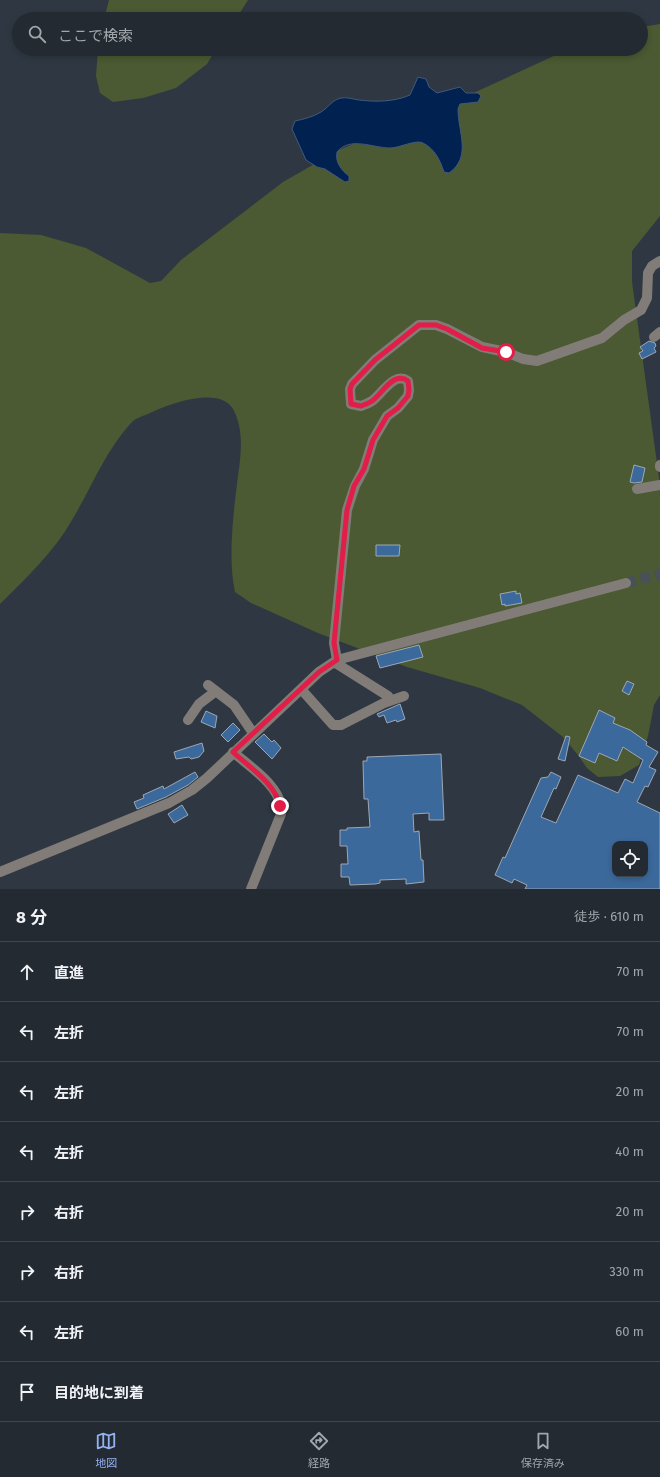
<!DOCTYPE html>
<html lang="ja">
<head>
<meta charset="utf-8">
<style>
	body { margin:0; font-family:"Fira Sans","Noto Sans JP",sans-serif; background:#2b323a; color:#f1f3f6 }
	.controls { position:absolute; right:12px; bottom:12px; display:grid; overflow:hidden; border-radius:8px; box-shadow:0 2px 6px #0003 }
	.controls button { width:36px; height:36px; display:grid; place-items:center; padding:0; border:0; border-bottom:1px solid #40464d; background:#232a32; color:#f1f3f6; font:20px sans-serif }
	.stop { position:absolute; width:12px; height:12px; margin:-9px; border:3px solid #e11d48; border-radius:50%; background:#fff }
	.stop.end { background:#e11d48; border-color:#fff; box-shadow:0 1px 4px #0008 }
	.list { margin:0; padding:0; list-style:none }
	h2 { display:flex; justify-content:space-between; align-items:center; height:52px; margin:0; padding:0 16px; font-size:17px }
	h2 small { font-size:13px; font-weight:400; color:#a3a7ac }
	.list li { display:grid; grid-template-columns:26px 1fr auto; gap:12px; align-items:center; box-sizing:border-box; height:60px; padding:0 16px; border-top:1px solid #40464d }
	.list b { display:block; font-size:15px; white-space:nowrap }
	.list em { font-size:13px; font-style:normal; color:#a3a7ac }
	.icon { flex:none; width:22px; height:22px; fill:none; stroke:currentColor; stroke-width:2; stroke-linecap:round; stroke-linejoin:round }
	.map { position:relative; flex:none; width:660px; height:889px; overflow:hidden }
	.search { position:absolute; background:#232a32; box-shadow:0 2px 6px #0003; left:12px; right:12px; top:12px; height:44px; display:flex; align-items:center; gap:10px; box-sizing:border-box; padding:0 14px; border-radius:22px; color:#a3a7ac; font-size:15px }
	.sheet { height:532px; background:#232a32 }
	nav { display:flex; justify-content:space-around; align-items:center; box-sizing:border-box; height:56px; border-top:1px solid #40464d; background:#232a32; font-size:11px; color:#a3a7ac }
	nav a { display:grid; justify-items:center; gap:2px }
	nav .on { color:#95b2f1 }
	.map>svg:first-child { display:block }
	.green { fill:#4b5a32 }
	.water { fill:#012151; stroke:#41597c }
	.building { fill:#3c699c; stroke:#9da7b3; fill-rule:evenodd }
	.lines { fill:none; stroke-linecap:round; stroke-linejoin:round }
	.minor-tunnel { stroke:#48505a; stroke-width:10; stroke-dasharray:10 5; stroke-linecap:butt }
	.minor { stroke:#817c77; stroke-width:10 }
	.route { stroke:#e11d48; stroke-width:5 }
</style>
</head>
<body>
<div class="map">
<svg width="660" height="889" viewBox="0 0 660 889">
	<rect width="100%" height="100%" fill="#2f3842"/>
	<path class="green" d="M109,0H248L236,19H104Z
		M660,24V216L632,251V282L660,485V695L654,705L648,736L639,765L620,776L598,777L587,768L578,755L563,737L522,705L480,688L407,667L318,633L251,603L235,592C228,560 233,517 237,484C240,460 245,436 235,413C224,383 168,404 148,414C143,416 136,418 132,422C105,451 92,487 72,520C54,552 26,578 0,604V233L41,235L86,248L150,283L161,281L181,260L283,182L339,150L456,101L569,49H641V27Z
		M98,49H216L207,64L176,88L143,98L113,102L100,93L96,76Z"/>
	<path class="water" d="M418,77L426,79L429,87L437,93L460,87L466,93H478L481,96L478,102L460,104L458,109C458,132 472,157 449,173L444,172C440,160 435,149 423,143C416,139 400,148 390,148C373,148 350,136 337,152C335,162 341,170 349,176V181L345,182L325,169L317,167L306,160L292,129L295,121C304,119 313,117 321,112C329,107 332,100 341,98C347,97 352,99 359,100C376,102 394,102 410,95Z"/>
	<path class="building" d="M649,341L655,343L656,346L654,348L656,352L642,359L639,353L643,351L640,347Z
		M634,465L645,468L642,482L634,483L630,482Z
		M376,545H400L399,556H376Z
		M516,591V594L520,593L522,603L505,606V604L502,605L500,594Z
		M419,645L423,657L380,668L376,656Z
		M627,681L634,684L629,695L622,691Z
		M400,704L405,719L397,722L396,720L387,723L384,715L379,717L377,714Z
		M599,710L615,718L613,723L630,730L647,742L646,745L658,752L649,767L656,770L648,787L645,786L637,802L660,813V889H525L527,885L514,879L512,883L495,875L503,857L505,858L541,778L548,777L551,772L561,777L556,789L554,788L541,817L556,823L578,775L618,793L625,779L633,783L643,760L623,747L617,761L599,753L595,763L579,756ZM615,844H645V874H615Z
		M206,711L217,716L215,728L201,722Z
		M233,723L240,730L228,742L221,735Z
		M264,734L272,742L274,740L281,748L272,759L255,742Z
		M566,736L570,737L565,761L558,759Z
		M202,743L204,751L199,757L191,759L189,757L176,759L174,752Z
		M441,754L444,820H429V813L413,814L414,832L419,831L421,860H423L424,882L406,884V879L380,880V883L375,884L350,885L349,877H341V864H348L347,846H340V830H347V828L370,827L368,799H364L363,761H367V757Z
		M195,772L198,777L188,785L166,797L137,809L134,802L144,798L143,795L163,786L164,789Z
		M182,805L188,815L174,823L168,814Z"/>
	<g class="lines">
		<path class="minor-tunnel" d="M626,583L660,574"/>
		<path class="minor" d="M654,337L660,332
			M660,465V467
			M637,489L660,485
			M337,660L334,643L347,510L355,486L364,469L373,440L387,416L398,408L408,396L409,390L408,381C394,371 382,394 372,401C369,403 364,405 361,406L351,404L350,389L352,384L375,360L419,325H436L447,329L482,347L506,352L523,359L537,361L602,338L624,320L641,310L647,298L648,273L652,266L660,261
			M334,662L388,696L391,700
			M208,685L234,705L253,733
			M301,689L333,725H341L384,703L404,696
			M188,720L199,704L216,691
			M233,752C248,765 271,780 279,799C281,804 280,809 281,814L251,889
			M0,872L169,803L192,790L207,778L319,672L337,660L626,583"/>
	</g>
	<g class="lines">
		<path class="route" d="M280,806C275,783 249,767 233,752L319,672L337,660L334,643L347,510L354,486L364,469L373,440L387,416L398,408L408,396L409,390L408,381C394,370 382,394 372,401C369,403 364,405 361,406L351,404L350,389L352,384L375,360L419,325H436L447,329L482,348L506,352"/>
	</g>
</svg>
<div class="controls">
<button><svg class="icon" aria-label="locate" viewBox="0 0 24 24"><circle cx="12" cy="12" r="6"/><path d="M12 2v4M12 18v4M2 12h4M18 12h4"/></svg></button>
</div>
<div class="stop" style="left:506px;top:352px"></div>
<div class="stop end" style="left:280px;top:806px"></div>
<div class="search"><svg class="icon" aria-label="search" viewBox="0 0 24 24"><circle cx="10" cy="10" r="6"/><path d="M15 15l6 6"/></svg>ここで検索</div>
</div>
<section class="sheet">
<h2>8 分<small>徒歩 · 610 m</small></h2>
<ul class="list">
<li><svg class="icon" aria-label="ahead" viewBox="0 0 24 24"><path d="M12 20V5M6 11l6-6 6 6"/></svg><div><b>直進</b></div><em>70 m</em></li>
<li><svg class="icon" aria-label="left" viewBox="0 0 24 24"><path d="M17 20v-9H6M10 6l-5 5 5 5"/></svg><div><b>左折</b></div><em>70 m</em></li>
<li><svg class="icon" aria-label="left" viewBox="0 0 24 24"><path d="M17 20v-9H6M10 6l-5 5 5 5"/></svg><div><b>左折</b></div><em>20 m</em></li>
<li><svg class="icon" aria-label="left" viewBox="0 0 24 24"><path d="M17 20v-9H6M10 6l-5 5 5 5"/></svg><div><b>左折</b></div><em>40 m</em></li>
<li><svg class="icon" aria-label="right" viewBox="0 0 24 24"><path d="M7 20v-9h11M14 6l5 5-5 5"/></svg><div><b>右折</b></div><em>20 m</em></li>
<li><svg class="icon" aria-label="right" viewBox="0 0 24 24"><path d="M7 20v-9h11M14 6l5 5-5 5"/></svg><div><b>右折</b></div><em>330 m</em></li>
<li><svg class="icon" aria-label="left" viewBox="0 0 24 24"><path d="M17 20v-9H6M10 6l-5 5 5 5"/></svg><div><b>左折</b></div><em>60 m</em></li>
<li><svg class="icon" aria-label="arrive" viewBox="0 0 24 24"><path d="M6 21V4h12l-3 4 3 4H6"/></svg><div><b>目的地に到着</b></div></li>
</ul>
</section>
<nav>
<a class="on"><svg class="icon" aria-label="map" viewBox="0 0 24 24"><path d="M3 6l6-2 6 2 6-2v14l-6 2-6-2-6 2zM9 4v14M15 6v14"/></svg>地図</a>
<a><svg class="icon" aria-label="directions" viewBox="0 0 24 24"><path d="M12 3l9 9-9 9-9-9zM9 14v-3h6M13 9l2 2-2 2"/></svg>経路</a>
<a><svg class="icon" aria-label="saved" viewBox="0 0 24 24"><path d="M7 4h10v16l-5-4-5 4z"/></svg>保存済み</a>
</nav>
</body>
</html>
